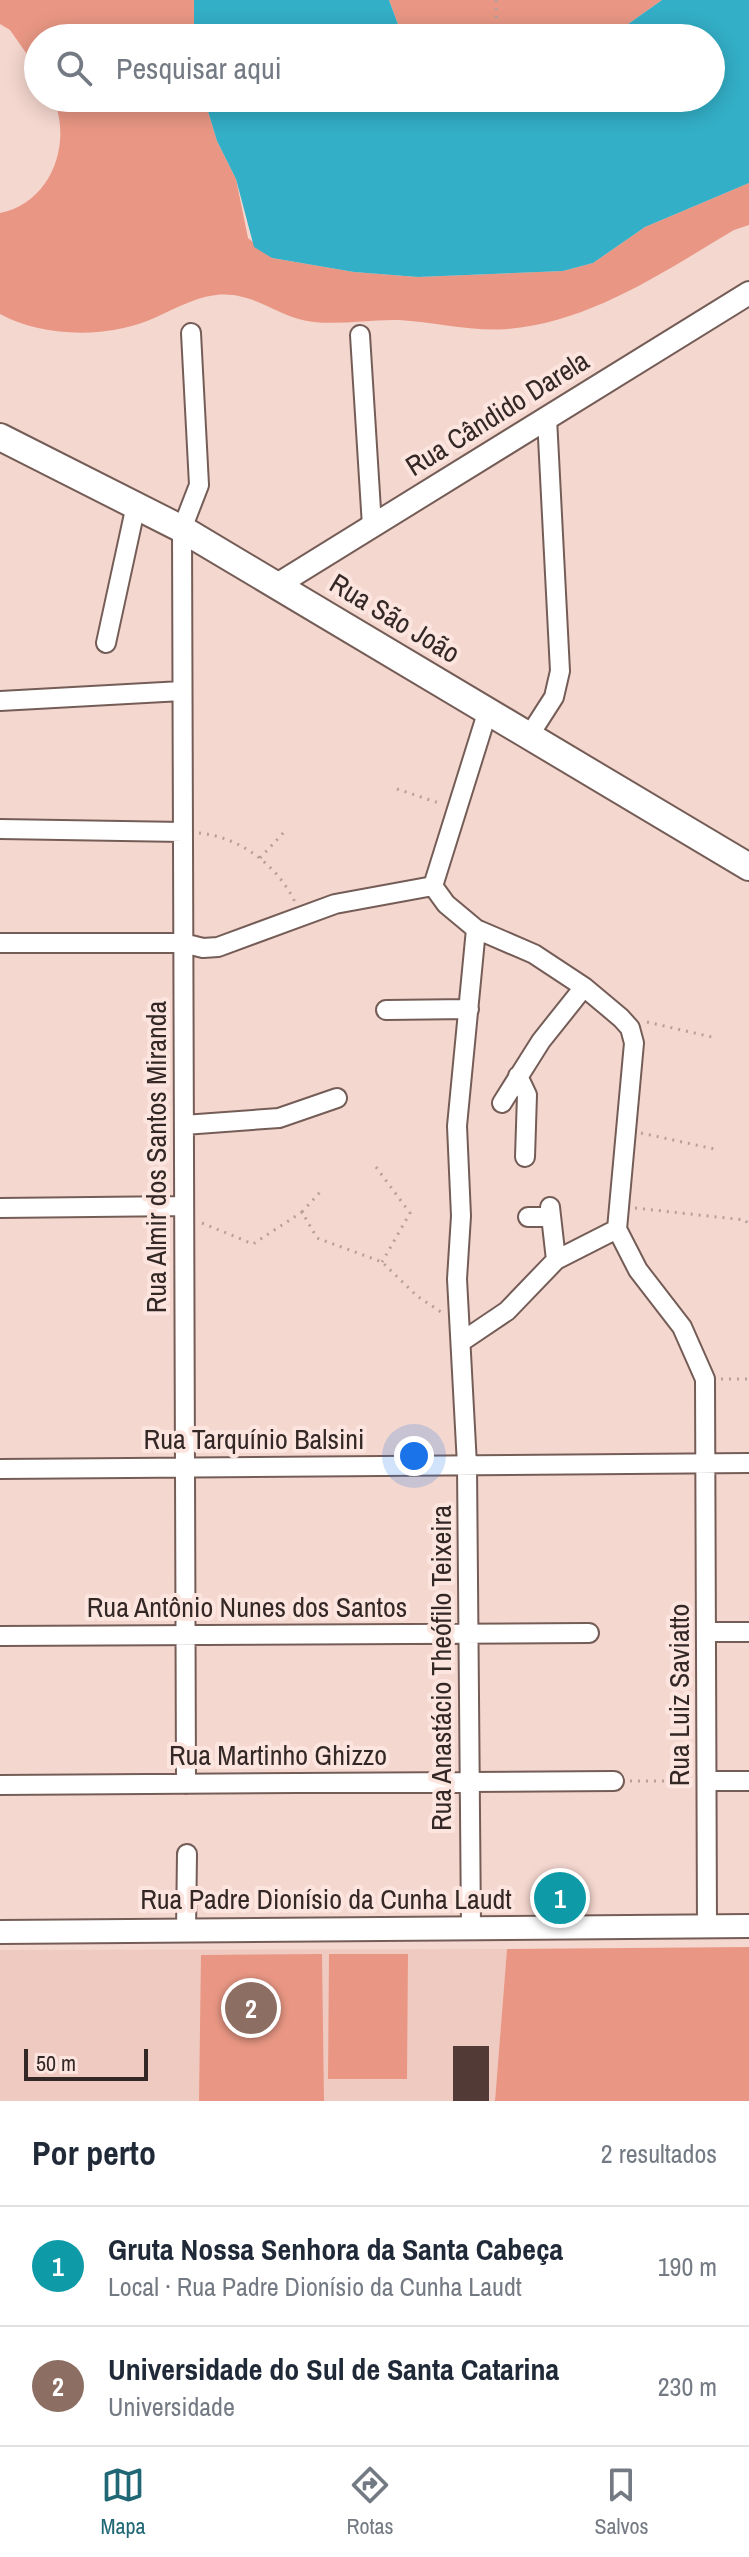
<!DOCTYPE html>
<html lang="pt">
<head>
<meta charset="utf-8">
<style>
	body { margin:0; font-family:"Archivo Narrow",sans-serif; background:#f6f6f7; color:#1f2937 }
	.scale { position:absolute; left:24px; bottom:20px; width:124px; box-sizing:border-box; padding-left:8px; border:4px solid #332826; border-top:0; font-size:22px; line-height:28px; white-space:nowrap; color:#332826; -webkit-text-stroke:6px #fde5df; paint-order:stroke }
	.you { position:absolute; left:414px; top:1456px; width:28px; height:28px; margin:-20px; border:6px solid #fff; border-radius:50%; background:#1a73e8; box-shadow:0 0 0 12px #1a73e833 }
	.badge { display:grid; place-items:center; width:52px; height:52px; border-radius:50%; background:#1f6775; color:#fff; font-size:26px; font-weight:700 }
	.pin { position:absolute; translate:-50% -50%; border:4px solid #fff; box-shadow:0 2px 8px #0006 }
	.list { margin:0; padding:0; list-style:none }
	h2 { display:flex; justify-content:space-between; align-items:center; height:104px; margin:0; padding:0 32px; font-size:34px }
	h2 small { font-size:26px; font-weight:400; color:#747a83 }
	.list li { display:grid; grid-template-columns:52px 1fr auto; gap:24px; align-items:center; box-sizing:border-box; height:120px; padding:0 32px; border-top:2px solid #e0e1e3 }
	.list b { display:block; font-size:30px; white-space:nowrap }
	.list p { margin:0; font-size:26px; white-space:nowrap; color:#747a83 }
	.list em { font-size:26px; font-style:normal; color:#747a83 }
	.icon { flex:none; width:44px; height:44px; fill:none; stroke:currentColor; stroke-width:2; stroke-linecap:round; stroke-linejoin:round }
	.map { position:relative; flex:none; width:749px; height:2101px; overflow:hidden }
	.search { position:absolute; background:#fff; box-shadow:0 4px 20px #0003; left:24px; right:24px; top:24px; height:88px; display:flex; align-items:center; gap:20px; box-sizing:border-box; padding:0 28px; border-radius:44px; color:#747a83; font-size:30px }
	.sheet { height:344px; background:#fff }
	nav { display:flex; justify-content:space-around; align-items:center; box-sizing:border-box; height:112px; border-top:2px solid #e0e1e3; background:#fff; font-size:22px; color:#747a83 }
	nav a { display:grid; justify-items:center; gap:4px }
	nav .on { color:#1f6775 }
	.map>svg:first-child { display:block }
	.built { fill:#efcac1 }
	.green { fill:#e99784 }
	.water { fill:#33afc7 }
	.building { fill:#523b36 }
	.lines { fill:none; stroke-linecap:round; stroke-linejoin:round }
	.minor-casing { stroke:#755d57; stroke-width:22 }
	.tertiary-casing { stroke:#755d57; stroke-width:26 }
	.secondary-casing { stroke:#755d57; stroke-width:30 }
	.path { stroke:#b7a09a; stroke-width:3; stroke-dasharray:2 6; stroke-linecap:butt }
	.minor { stroke:#fff; stroke-width:18 }
	.tertiary { stroke:#fff; stroke-width:22 }
	.secondary { stroke:#fff; stroke-width:26 }
	.labels { text-anchor:middle; stroke-width:8; stroke-linejoin:round; paint-order:stroke }
	.street-label { font-size:28px; fill:#332826; stroke:#fde5df }
</style>
</head>
<body>
<div class="map">
<svg width="749" height="2101" viewBox="0 0 749 2101">
	<rect width="100%" height="100%" fill="#f4d7cf"/>
	<path class="built" d="M507,1949L495,2101H0V1950Z"/>
	<path class="green" d="M0,0H194V38H38V70L10,30L0,24Z
		M389,0H662L624,27L580,38H403Z
		M53,98H204L217,141L236,179L248,238L272,258L354,272L418,277L563,271L593,263L645,227L749,183V225L734,230C665,271 591,322 508,329C472,332 435,322 399,320C371,319 342,325 314,322C278,319 256,291 216,295C191,298 170,312 147,321C103,338 42,337 0,314V213C51,203 73,143 53,98Z
		M749,1947V2101H495L507,1949Z
		M322,1954L324,2101H199L201,1955Z
		M329,1954H408L407,2079H328Z"/>
	<path class="water" d="M194,0H389L403,38H194Z
		M662,0H749V183L645,227L593,263L563,271L418,277L354,272L272,258L254,247L236,179L217,141L204,98H711V38H580L624,27Z"/>
	<path class="building" d="M453,2046H489V2101H453Z"/>
	<g class="lines">
		<defs>
			<path id="minor" d="M360,335L372,526
				M106,643L136,505
				M0,701L182,691
				M529,736L554,697L560,671L547,418
				M0,829L183,832
				M433,886L488,710
				M0,943H183L203,948L218,947L335,904L433,886L446,904L476,929L534,954L584,987L621,1018L630,1028L634,1043L617,1229L638,1270L682,1327L705,1379L707,1926
				M386,1010L469,1009
				M518,1076L527,1095L525,1157
				M502,1103L541,1041L584,987
				M184,1125L279,1118L337,1098
				M550,1207L556,1260
				M0,1208L184,1206
				M528,1217H550
				M461,1342L507,1311L556,1260L617,1229
				M0,1469L749,1463
				M706,1632H749
				M0,1636L589,1633
				M707,1781H749
				M186,1784L182,529L199,485L191,333
				M0,1785L614,1781
				M471,1928L467,1465L457,1279L461,1216L457,1126L476,929
				M186,1930L187,1854"/>
			<path id="tertiary" d="M277,585L749,293
				M0,1932L749,1926"/>
			<path id="secondary" d="M0,437L182,529L749,867"/>
		</defs>
		<use href="#minor" class="minor-casing"/>
		<use href="#tertiary" class="tertiary-casing"/>
		<use href="#secondary" class="secondary-casing"/>
		<path class="path" d="M496,0L497,35
			M397,789L442,804
			M199,833C240,837 277,865 295,902
			M260,858L286,830
			M647,1022L716,1038
			M641,1133L719,1150
			M376,1167L410,1213L382,1262
			M635,1208L745,1220L749,1225
			M302,1212L321,1191
			M202,1223L253,1244L302,1212L317,1238L382,1262L417,1296L441,1312
			M721,1379H749
			M630,1781H691"/>
		<use href="#minor" class="minor"/>
		<use href="#tertiary" class="tertiary"/>
		<use href="#secondary" class="secondary"/>
	</g>
	<g class="labels">
		<g class="street-label">
			<text transform="translate(497 413) rotate(-32)" y="10">Rua Cândido Darela</text>
			<text transform="translate(395 618) rotate(31)" y="10">Rua São João</text>
			<text transform="translate(156 1157) rotate(-90)" y="10">Rua Almir dos Santos Miranda</text>
			<text x="254" y="1449">Rua Tarquínio Balsini</text>
			<text x="247" y="1617">Rua Antônio Nunes dos Santos</text>
			<text transform="translate(441 1668) rotate(-90)" y="10">Rua Anastácio Theófilo Teixeira</text>
			<text transform="translate(679 1695) rotate(-90)" y="10">Rua Luiz Saviatto</text>
			<text x="278" y="1765">Rua Martinho Ghizzo</text>
			<text x="326" y="1909">Rua Padre Dionísio da Cunha Laudt</text>
		</g>
	</g>
</svg>
<div class="scale">50 m</div>
<div class="you"></div>
<div class="pin badge" style="left:560px;top:1898px;background:#0f9aa8">1</div>
<div class="pin badge" style="left:251px;top:2008px;background:#8d6e63">2</div>
<div class="search"><svg class="icon" aria-label="search" viewBox="0 0 24 24"><circle cx="10" cy="10" r="6"/><path d="M15 15l6 6"/></svg>Pesquisar aqui</div>
</div>
<section class="sheet">
<h2>Por perto<small>2 resultados</small></h2>
<ul class="list">
<li><span class="badge" style="background:#0f9aa8">1</span><div><b>Gruta Nossa Senhora da Santa Cabeça</b><p>Local · Rua Padre Dionísio da Cunha Laudt</p></div><em>190 m</em></li>
<li><span class="badge" style="background:#8d6e63">2</span><div><b>Universidade do Sul de Santa Catarina</b><p>Universidade</p></div><em>230 m</em></li>
</ul>
</section>
<nav>
<a class="on"><svg class="icon" aria-label="map" viewBox="0 0 24 24"><path d="M3 6l6-2 6 2 6-2v14l-6 2-6-2-6 2zM9 4v14M15 6v14"/></svg>Mapa</a>
<a><svg class="icon" aria-label="directions" viewBox="0 0 24 24"><path d="M12 3l9 9-9 9-9-9zM9 14v-3h6M13 9l2 2-2 2"/></svg>Rotas</a>
<a><svg class="icon" aria-label="saved" viewBox="0 0 24 24"><path d="M7 4h10v16l-5-4-5 4z"/></svg>Salvos</a>
</nav>
</body>
</html>
